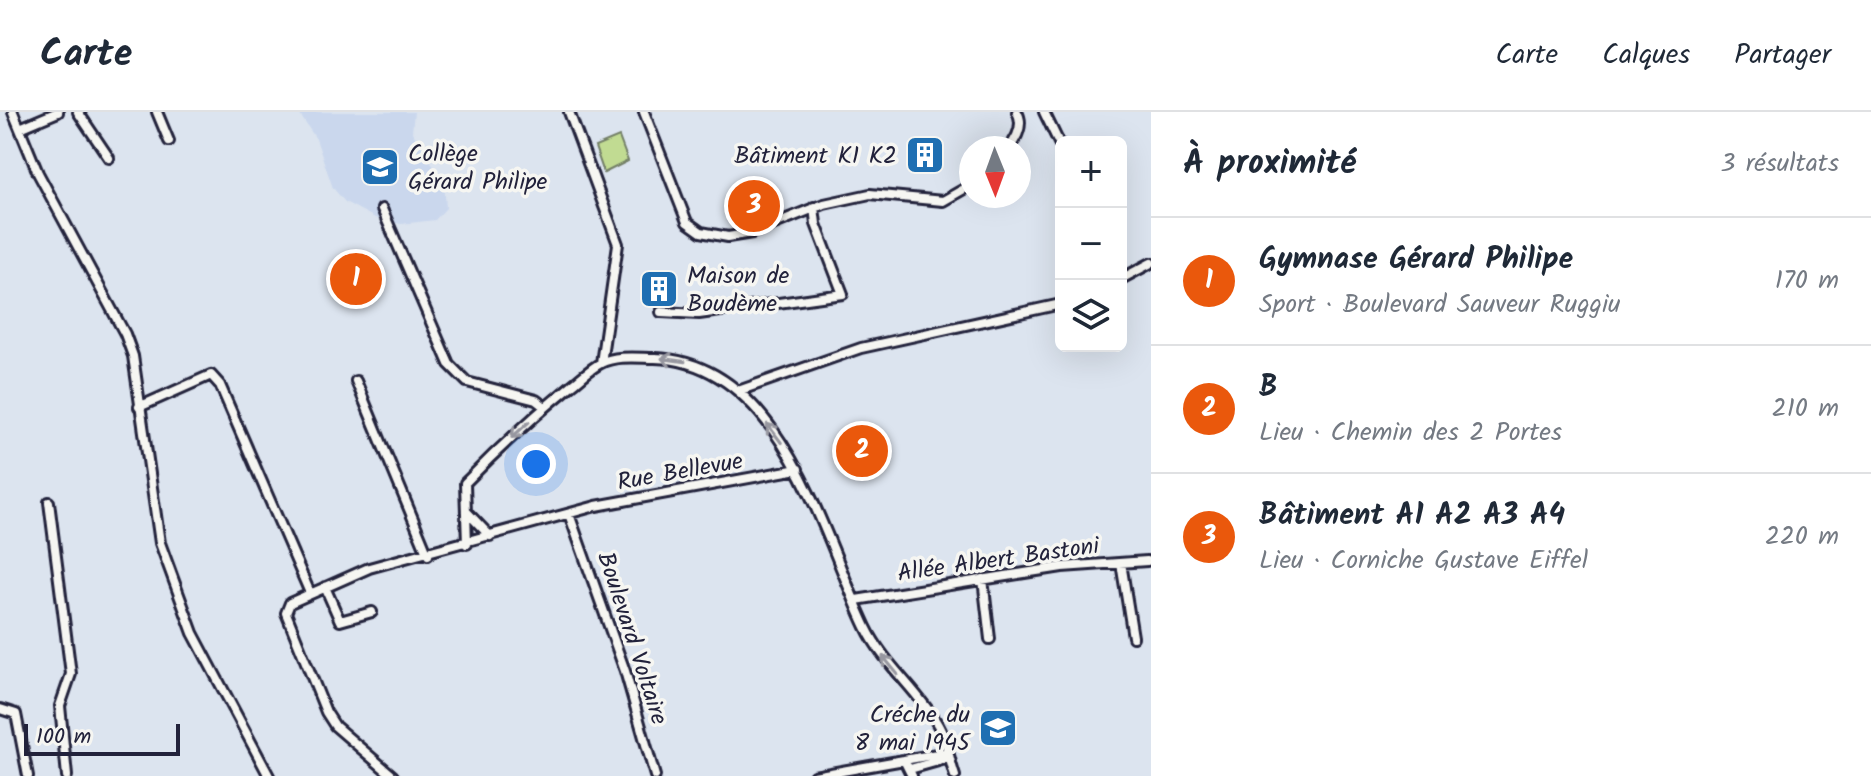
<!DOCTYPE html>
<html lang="fr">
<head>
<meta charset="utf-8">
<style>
	body { margin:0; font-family:Kalam,sans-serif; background:#f2f2f3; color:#1f2937 }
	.controls { position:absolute; right:24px; top:24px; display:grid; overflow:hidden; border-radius:12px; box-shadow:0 8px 32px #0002 }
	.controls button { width:72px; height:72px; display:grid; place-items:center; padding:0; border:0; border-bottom:2px solid #e0e1e3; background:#fff; color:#1f2937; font:40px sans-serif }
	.compass { position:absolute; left:959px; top:24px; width:72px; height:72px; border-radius:50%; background:#fff; box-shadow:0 8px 32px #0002; rotate:179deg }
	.scale { position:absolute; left:24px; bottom:20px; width:156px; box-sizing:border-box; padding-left:8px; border:4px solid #22223b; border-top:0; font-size:22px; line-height:28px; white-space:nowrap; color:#22223b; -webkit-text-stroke:6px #f6f6f2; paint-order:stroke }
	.you { position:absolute; left:536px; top:352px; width:28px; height:28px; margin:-20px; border:6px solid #fff; border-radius:50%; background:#1a73e8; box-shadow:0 0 0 12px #1a73e833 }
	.badge { display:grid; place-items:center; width:52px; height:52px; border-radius:50%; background:#ea580c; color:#fff; font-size:26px; font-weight:700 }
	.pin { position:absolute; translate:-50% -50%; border:4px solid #fff; box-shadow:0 2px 8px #0006 }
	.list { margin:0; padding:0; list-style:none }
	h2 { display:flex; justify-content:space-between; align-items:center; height:104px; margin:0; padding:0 32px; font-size:34px }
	h2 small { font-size:26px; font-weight:400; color:#747a83 }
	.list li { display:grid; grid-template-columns:52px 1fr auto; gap:24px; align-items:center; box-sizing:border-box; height:128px; padding:0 32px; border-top:2px solid #e0e1e3 }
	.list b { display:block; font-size:30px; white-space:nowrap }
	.list p { margin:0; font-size:26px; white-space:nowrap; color:#747a83 }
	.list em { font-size:26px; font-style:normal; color:#747a83 }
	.icon { flex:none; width:44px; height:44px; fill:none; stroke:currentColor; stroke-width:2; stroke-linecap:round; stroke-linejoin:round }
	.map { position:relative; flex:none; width:1151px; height:664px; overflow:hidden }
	header { display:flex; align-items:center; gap:48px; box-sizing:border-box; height:112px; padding:0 40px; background:#fff; border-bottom:2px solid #e0e1e3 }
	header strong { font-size:38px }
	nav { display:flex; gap:44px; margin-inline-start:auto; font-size:28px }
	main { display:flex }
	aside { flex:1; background:#fff }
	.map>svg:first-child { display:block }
	.built { fill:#cad7ed }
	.green { fill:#c1db92; stroke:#727e66; stroke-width:2 }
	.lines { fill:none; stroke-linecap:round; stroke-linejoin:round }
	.minor-casing { stroke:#22223b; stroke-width:14 }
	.minor { stroke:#f6f6f2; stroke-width:8 }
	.oneway { stroke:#9797a0 }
	.labels { text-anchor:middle; stroke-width:7; stroke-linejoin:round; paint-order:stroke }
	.poi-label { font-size:24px; fill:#22223b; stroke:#f6f6f2; text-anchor:start }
	.street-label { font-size:24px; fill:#22223b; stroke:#f6f6f2 }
</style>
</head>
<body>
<header>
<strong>Carte</strong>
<nav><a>Carte</a><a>Calques</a><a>Partager</a></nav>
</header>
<main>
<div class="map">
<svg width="1151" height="664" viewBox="0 0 1151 664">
	<rect width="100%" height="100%" fill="#dce4ef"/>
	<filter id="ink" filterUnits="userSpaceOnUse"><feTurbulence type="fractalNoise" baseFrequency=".0125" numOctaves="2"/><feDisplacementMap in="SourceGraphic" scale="16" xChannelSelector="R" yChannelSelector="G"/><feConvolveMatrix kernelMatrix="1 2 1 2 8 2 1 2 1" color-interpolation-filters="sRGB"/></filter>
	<g filter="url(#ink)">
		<path class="built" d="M298,0H414L412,20L444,70L446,96L435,108L401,112L377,107L345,90L333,76L316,27Z"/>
		<path class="green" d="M619,25L628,49L604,61L595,35Z"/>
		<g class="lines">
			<defs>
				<path id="minor" d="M13,0L38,61L125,222L133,244L160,431L193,521L269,664
					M78,0L109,46
					M157,0L169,29
					M569,0L618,132L601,251
					M644,0L687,110L701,120L728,125L752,121L824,92L870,82L943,89L971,73
					M1044,0L1061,35
					M20,16L58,0
					M1009,36C1017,26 1024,12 1017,0
					M382,97L449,252L467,270L536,288L545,295
					M1121,167L1151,151
					M661,200L699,202L843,182L816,112L814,95
					M356,269L428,443
					M738,279L861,236L1061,192
					M139,295L211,263L220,273L310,481
					M49,390L71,562L60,594L67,664
					M466,399L490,424
					M569,402L625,559L655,664
					M467,432L465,371C499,336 534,304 572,273C581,266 591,256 601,251C617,243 637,246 655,246C782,250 822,423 866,515C884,553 918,578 938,613C947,628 949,647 955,664
					M1121,451L1133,525
					M983,467L990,527
					M325,475L340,509L372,500
					M856,488L1062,455L1147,449
					M0,597L16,602L28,664
					M904,648L948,640
					M910,657L949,646
					M393,664L335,614L326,600L286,501L290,491L369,456L596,394L798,357
					M814,664L904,648L912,664"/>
			</defs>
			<use href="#minor" class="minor-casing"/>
			<use href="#minor" class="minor"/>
		</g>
		<defs><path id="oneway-shaft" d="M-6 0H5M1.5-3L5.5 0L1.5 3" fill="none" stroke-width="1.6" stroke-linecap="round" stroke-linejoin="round" transform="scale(2)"/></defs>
		<g class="oneway">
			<use href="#oneway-shaft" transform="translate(673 248) rotate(-172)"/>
			<use href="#oneway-shaft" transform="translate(520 318) rotate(138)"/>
			<use href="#oneway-shaft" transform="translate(774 321) rotate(-127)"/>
			<use href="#oneway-shaft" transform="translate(890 553) rotate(-129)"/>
		</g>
	</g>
	<defs>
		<symbol id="building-square" viewBox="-11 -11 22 22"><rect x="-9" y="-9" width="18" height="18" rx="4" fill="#1f6fb2" stroke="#f6f6f2"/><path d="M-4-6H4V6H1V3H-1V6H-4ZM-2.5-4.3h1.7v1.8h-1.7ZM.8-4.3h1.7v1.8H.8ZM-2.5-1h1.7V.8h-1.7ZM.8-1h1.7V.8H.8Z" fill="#fff"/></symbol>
		<symbol id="school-square" viewBox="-11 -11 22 22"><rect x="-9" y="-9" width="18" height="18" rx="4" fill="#1f6fb2" stroke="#f6f6f2"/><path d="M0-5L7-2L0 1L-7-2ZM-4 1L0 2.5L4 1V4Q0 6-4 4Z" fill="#fff"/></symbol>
	</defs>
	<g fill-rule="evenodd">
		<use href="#building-square" x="903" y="21" width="44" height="44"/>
		<use href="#school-square" x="358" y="33" width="44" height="44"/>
		<use href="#building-square" x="637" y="155" width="44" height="44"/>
		<use href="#school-square" x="976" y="594" width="44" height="44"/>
	</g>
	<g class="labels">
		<g class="poi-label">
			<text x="408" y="49">Collège<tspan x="408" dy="28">Gérard Philipe</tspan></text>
			<text x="897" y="51" text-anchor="end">Bâtiment K1 K2</text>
			<text x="687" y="171">Maison de<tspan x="687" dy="28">Boudème</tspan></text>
			<text x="970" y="610" text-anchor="end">Créche du<tspan x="970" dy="28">8 mai 1945</tspan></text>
		</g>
		<g class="street-label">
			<text transform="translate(680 359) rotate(-10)" y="8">Rue Bellevue</text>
			<text transform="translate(998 447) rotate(-8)" y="8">Allée Albert Bastoni</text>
			<text transform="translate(633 526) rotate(72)" y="8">Boulevard Voltaire</text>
		</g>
	</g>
</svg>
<div class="controls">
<button>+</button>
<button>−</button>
<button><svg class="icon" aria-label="layers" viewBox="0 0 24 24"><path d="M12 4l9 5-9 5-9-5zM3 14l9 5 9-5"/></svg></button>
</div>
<svg class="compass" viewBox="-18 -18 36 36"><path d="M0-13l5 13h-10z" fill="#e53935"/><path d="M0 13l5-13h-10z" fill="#747a83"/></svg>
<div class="scale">100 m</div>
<div class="you"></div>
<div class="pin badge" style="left:356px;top:167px">1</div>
<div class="pin badge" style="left:862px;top:339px">2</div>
<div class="pin badge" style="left:754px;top:94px">3</div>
</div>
<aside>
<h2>À proximité<small>3 résultats</small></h2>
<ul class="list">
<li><span class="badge">1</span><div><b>Gymnase Gérard Philipe</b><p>Sport · Boulevard Sauveur Ruggiu</p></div><em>170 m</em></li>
<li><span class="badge">2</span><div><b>B</b><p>Lieu · Chemin des 2 Portes</p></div><em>210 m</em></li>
<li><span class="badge">3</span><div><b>Bâtiment A1 A2 A3 A4</b><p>Lieu · Corniche Gustave Eiffel</p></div><em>220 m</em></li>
</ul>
</aside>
</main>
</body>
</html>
